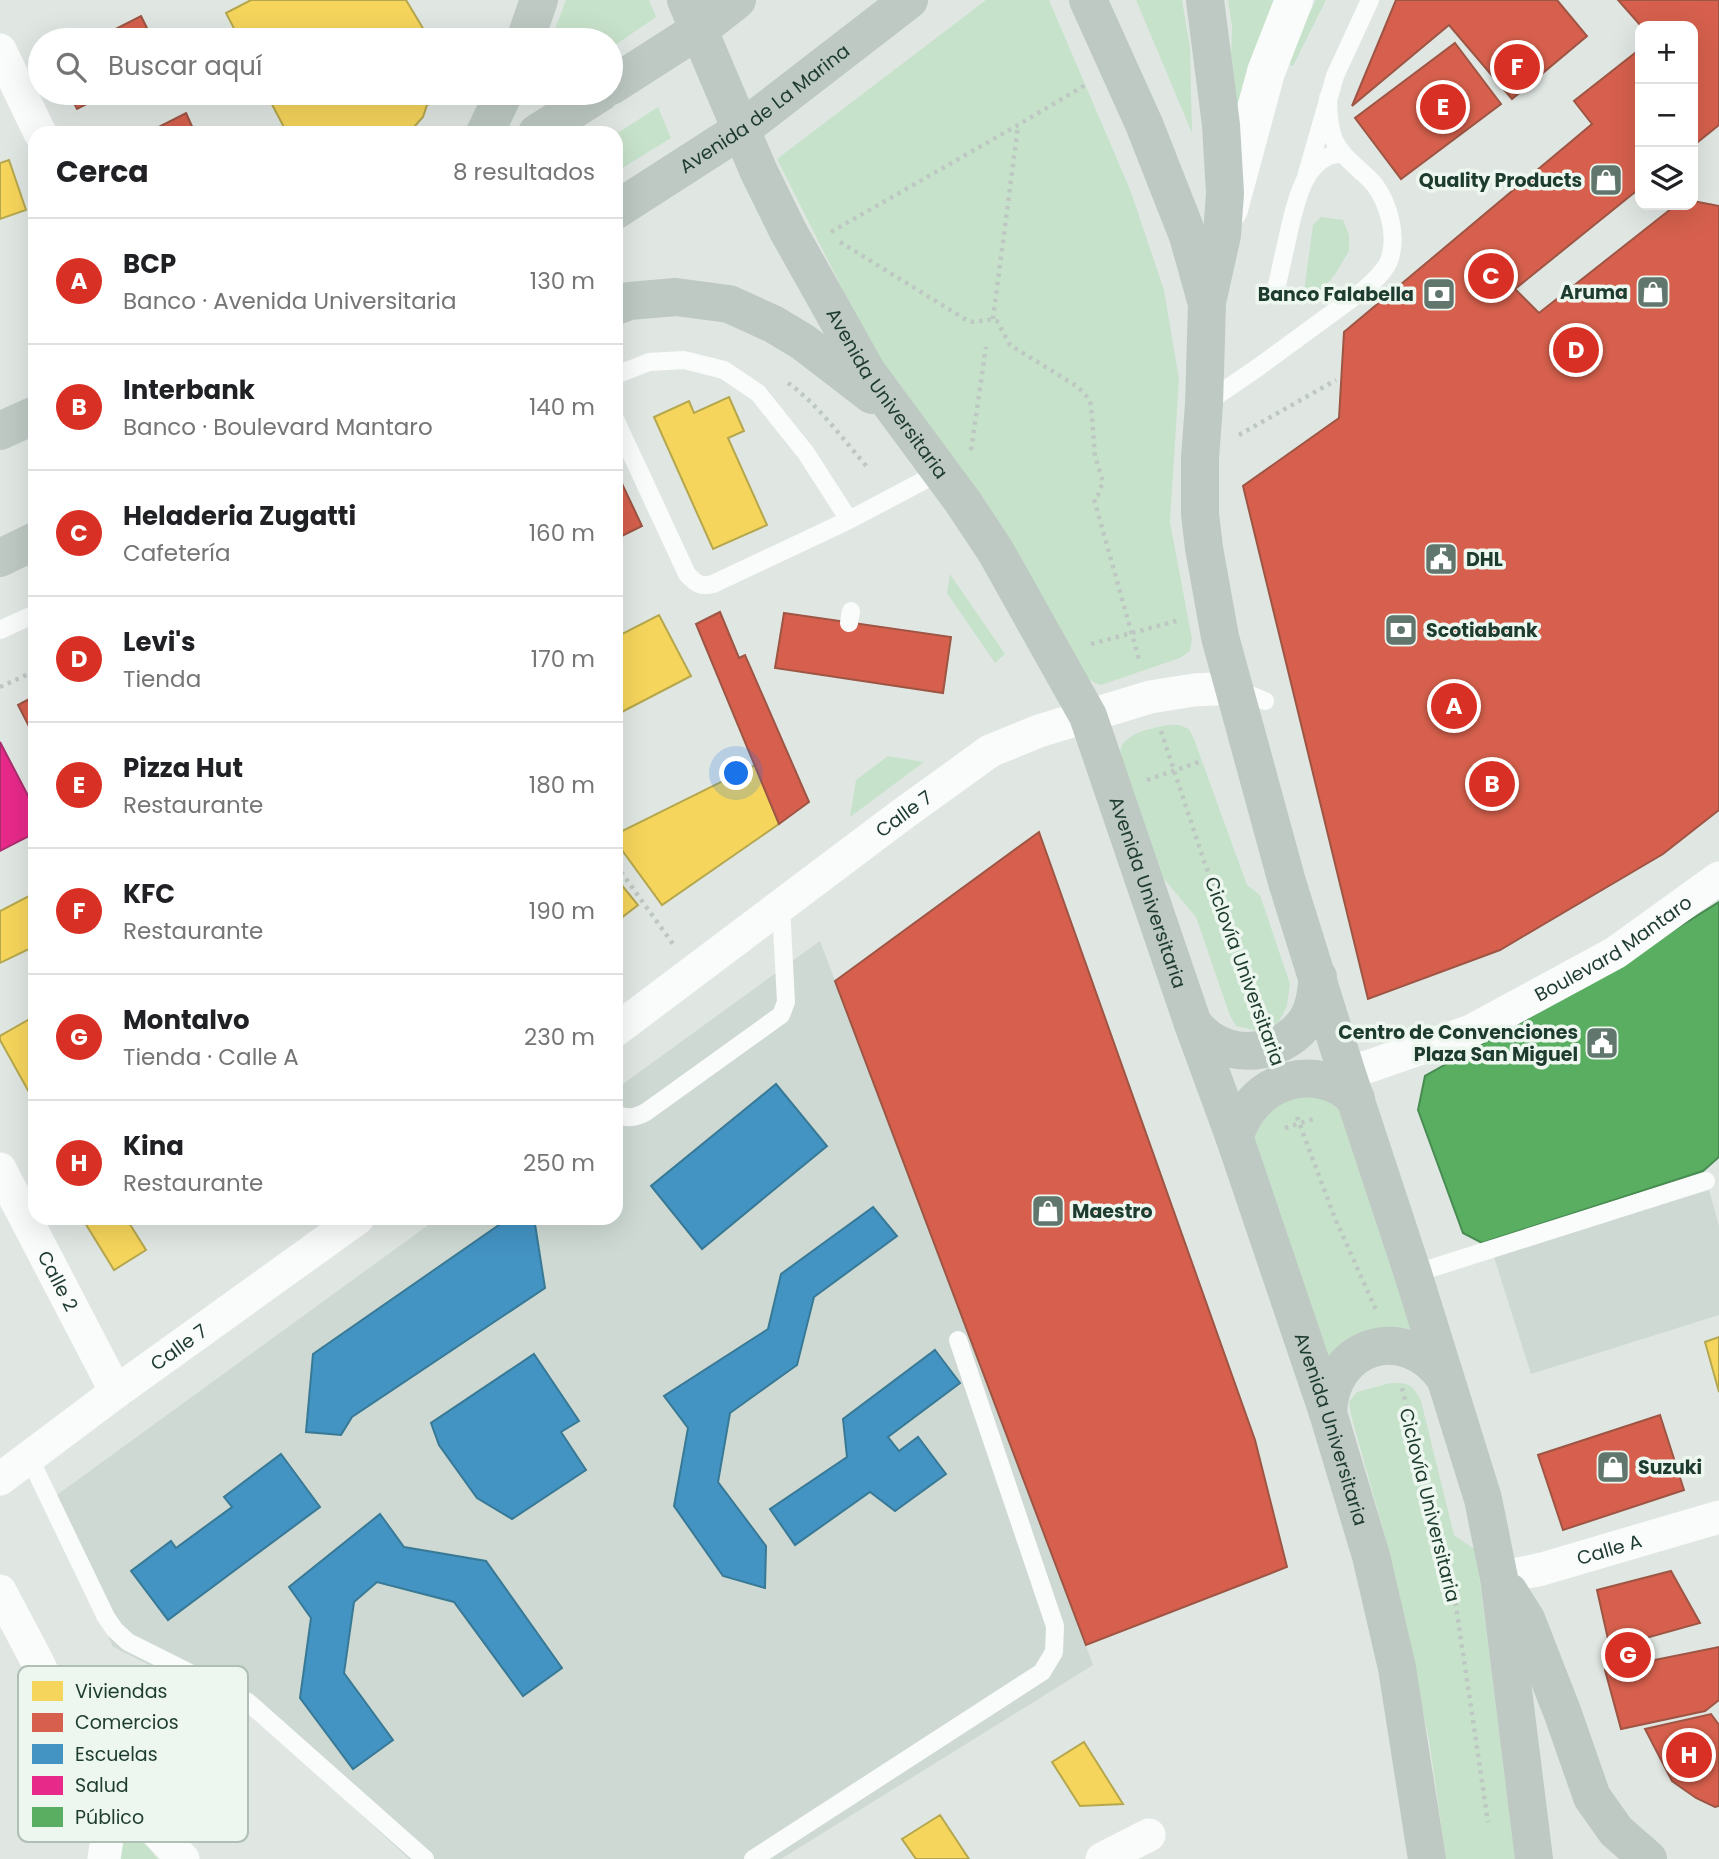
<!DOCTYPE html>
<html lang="es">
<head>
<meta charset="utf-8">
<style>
	body { margin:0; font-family:Poppins,sans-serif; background:#f6f6f6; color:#202124 }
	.controls { position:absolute; right:21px; top:21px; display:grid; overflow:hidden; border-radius:14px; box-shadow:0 7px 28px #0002 }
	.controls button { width:63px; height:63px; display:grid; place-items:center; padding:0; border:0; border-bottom:2px solid #e0e0e0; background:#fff; color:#202124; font:35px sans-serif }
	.you { position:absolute; left:737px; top:774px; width:24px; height:24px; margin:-18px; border:5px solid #fff; border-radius:50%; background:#1a73e8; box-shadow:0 0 0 10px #1a73e833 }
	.badge { display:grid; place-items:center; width:46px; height:46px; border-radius:50%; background:#d93025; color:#fff; font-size:23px; font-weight:700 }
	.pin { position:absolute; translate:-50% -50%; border:4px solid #fff; box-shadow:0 2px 7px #0006 }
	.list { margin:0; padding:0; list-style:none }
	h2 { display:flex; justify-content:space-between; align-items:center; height:91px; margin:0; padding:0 28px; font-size:30px }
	h2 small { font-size:23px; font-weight:400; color:#757577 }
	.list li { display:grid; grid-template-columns:46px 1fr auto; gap:21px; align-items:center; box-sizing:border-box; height:126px; padding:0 28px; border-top:2px solid #e0e0e0 }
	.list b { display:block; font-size:26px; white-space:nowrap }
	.list p { margin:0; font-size:23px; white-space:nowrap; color:#757577 }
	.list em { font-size:23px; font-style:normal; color:#757577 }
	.icon { flex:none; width:38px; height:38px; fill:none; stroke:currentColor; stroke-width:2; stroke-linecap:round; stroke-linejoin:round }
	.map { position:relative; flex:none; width:1719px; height:1859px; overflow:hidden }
	.search { position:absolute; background:#fff; box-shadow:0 7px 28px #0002; left:28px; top:28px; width:595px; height:77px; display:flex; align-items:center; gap:18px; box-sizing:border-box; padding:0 24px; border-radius:38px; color:#757577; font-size:26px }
	.panel { position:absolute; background:#fff; box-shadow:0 7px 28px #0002; left:28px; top:126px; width:595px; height:1099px; border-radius:21px }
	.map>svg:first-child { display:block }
	.built { fill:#cdd9d2 }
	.green { fill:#c7e2cb }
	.homes { fill:#f6d55c; stroke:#b5a74e; stroke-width:2 }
	.shops { fill:#d6604d; stroke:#9e5544; stroke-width:2 }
	.schools { fill:#4393c3; stroke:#387996; stroke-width:2 }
	.health { fill:#e7298a; stroke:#aa2e6e; stroke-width:2 }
	.public { fill:#5aae61; stroke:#488c52; stroke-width:2 }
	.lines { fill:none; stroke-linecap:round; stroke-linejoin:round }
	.path { stroke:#bec8c3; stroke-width:4.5; stroke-dasharray:3.5 5; stroke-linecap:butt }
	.lane { stroke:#fafbfb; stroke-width:18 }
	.street { stroke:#fafbfb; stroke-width:33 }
	.secondary { stroke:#fafbfb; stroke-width:38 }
	.primary { stroke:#bec9c3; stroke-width:38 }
	.labels { text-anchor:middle; stroke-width:7; stroke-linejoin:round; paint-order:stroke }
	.street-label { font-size:19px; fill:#1d3b2e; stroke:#edf7f0 }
	.poi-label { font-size:19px; font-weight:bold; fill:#1d3b2e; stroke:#edf7f0; text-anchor:end }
	.key { fill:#edf7f0; stroke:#afbfb6; stroke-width:2 }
	.key-label { font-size:19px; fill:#1d3b2e }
</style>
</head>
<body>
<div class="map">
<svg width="1719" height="1859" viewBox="0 0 1719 1859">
	<rect width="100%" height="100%" fill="#e0e7e3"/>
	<path class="built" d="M820,941L1093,1665L781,1859H409L257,1718L113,1647L50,1500L438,1218H616V1089Z
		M1709,1190L1719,1226V1315L1531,1374L1494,1257Z"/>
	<path class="green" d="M566,0H649L656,17L611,48V40H551Z
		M986,0H1049L1131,192L1164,290L1179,379L1170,522L1192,639L1190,651L1180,658L1101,685L1095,683L1086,677L882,368L777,159Z
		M1136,0H1182L1190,48L1192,133Z
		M1228,0H1283L1234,121L1231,57L1232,26Z
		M1316,0H1326L1293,66L1285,62Z
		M658,107L671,138L616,172V134Z
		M1321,217L1343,220L1349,235V251L1336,273L1318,295L1303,298L1313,225Z
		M950,574L1005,654L995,663L947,593Z
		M1168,725H1179L1189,729L1194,739L1247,885L1260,895L1290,984L1287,1006L1279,1022L1258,1031L1236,1026L1230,1016L1196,917L1160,874L1121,759C1121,756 1120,750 1121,747C1128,732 1154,728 1168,725Z
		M888,756L924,762L850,817L856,780Z
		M1316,1094L1338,1102L1415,1335L1323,1368L1250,1124L1278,1103Z
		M1390,1383C1409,1383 1412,1383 1421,1401L1454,1535L1476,1550L1515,1859H1446L1429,1740L1389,1551L1351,1415L1349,1402L1357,1392Z
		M125,1816L155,1856L158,1859H120Z"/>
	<path class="homes" d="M251,0H406L430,40H240L226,13Z
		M266,93H452L427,105L423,117L414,127L402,130L395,128L386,133H287Z
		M9,160L26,210L0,219V163Z
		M729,397L744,431L728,438L767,525L713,549L654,417L689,401L694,413Z
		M659,615L691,676L616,715V637Z
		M755,765L779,824L662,905L616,842V834Z
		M616,878L638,905L616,922Z
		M35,893V946L0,963V911Z
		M35,1016V1103L0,1040V1036Z
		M82,1218H126L146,1250L114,1270Z
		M1719,1337V1392L1705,1342Z
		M1084,1742L1123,1804L1080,1806L1052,1762Z
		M940,1815L969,1859H916L902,1839Z"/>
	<path class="shops" d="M1396,0H1557L1587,36L1512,99L1449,25L1352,106Z
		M1618,0H1719V125L1693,146V26H1641Z
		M141,16L153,40H94Z
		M1455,43L1501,104L1401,179L1355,118Z
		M1640,49V188L1515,289L1539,313L1676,205H1693V201L1719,206V810L1663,854L1500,950L1368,999L1243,486L1339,418L1344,332L1592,124L1574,101Z
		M69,93H108L77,109Z
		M186,113L195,133H147Z
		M616,471L642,526L616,539Z
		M720,612L739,658L745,655L809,802L779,824L696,624Z
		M784,613L951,637L943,693L775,668Z
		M35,696V738L18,705Z
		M1039,832L1255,1440L1287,1567L1086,1645L835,981Z
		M1660,1415L1684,1490L1563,1530L1538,1455Z
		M1671,1571L1700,1623L1610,1648L1597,1590Z
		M1719,1647V1700L1705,1711L1621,1729L1605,1670Z
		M1711,1714L1719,1725V1806L1715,1807L1696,1798L1672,1781L1645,1729Z"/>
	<path class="schools" d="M776,1084L827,1146L702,1249L651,1186Z
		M873,1207L897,1236L814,1297L797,1365L730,1413L718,1482L766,1546L765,1588L723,1576L674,1506L688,1428L664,1396L768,1329L781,1274Z
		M509,1218H529L535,1224L545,1288L352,1417L341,1435L306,1432L313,1354Z
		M935,1350L960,1383L888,1437L899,1451L918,1437L946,1474L895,1511L870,1492L795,1545L770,1509L847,1457L843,1419Z
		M534,1354L579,1421L561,1432L586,1470L512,1519L477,1498L439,1445L431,1423Z
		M281,1454L320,1507L168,1620L131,1571L171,1541L176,1548L232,1507L224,1497Z
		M380,1514L404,1547L486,1561L562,1668L523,1696L454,1602L377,1582L354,1602L344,1673L393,1740L353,1769L300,1698L311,1618L289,1587Z"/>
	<path class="health" d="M0,742L35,809V833L0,851Z"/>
	<path class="public" d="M1719,902V1157L1703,1171L1482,1243L1463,1233L1418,1110L1425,1076L1573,993Z"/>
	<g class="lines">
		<path class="path" d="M831,232L1018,125L1087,84
			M840,242L968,321C979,324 987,317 997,321L1010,345L1078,387L1089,399L1091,405L1095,456L1103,482L1098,495L1094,499L1140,663
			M993,319L1018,126
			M788,383C818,404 845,442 869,469
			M1239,435L1336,380
			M971,450L986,347
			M1091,644L1180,620
			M0,687L35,671
			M1161,731L1204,861L1260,1010
			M1147,780L1202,761
			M616,865L673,944
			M1297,1117L1334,1216L1376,1310
			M1285,1128L1314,1119
			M1402,1388L1452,1579L1488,1822"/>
		<path class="lane" d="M1306,177L1335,76L1370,0
			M1275,294C1279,276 1283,258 1287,240C1294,210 1303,152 1343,154
			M616,375L649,362L684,360L724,370L758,393L806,453L849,520
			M1206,403L1260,366L1365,289C1374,281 1384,272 1389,261C1398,236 1389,204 1374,184C1361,169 1343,159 1334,140C1329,127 1328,112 1328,98
			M616,421L687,574C696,584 701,587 713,584L849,520L940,472
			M849,623L851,611
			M0,630L35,614
			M1236,689L1265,701
			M616,1114C628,1119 635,1118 646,1112L781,1015L786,1002L781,907
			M1413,1274L1706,1181
			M29,1457L106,1617L115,1630L128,1642L248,1702L425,1859
			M753,1859L1042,1672L1054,1652L1055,1626L958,1340"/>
		<g class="street">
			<path d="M0,50L40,133"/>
			<path id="s1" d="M616,1030L900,816L990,751L1039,731L1150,697L1194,690L1235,688"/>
			<path id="s2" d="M1346,1071L1367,1067L1471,1031L1615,953L1719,878"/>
			<path id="s3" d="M0,1169L116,1392"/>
			<path id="s4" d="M0,1479L116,1392L358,1218"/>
			<path id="s5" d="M1499,1578L1542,1569L1719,1517"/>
			<path d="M0,1591L37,1661L63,1716L95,1775L142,1817L183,1859"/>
			<path d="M95,1775L105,1812L108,1832L104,1859"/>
			<path d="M1102,1859L1149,1835"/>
		</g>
		<path class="secondary" d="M1229,209L1266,72L1294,0"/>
		<g class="primary">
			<path id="s6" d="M686,0L759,172L788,231L867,372L963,502L996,552L1088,716L1193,1024L1234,1136L1328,1413L1371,1556L1397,1668L1427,1859"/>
			<path d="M1088,0L1144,124L1188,236L1207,304L1204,404L1200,458V514L1204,548L1220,637L1287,882L1346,1071L1413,1274L1483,1499L1499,1578L1534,1859"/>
			<path d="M1205,0L1221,125L1225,193L1222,235L1208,298"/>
			<path d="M525,40L539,0"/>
			<path d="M611,86L700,29L737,0"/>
			<path d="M485,133L504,93"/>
			<path d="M537,133L600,93"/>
			<path id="s7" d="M616,210L742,129L909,0"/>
			<path d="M616,306L629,301L676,297L729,304L773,324L803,342L872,395"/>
			<path d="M0,431L35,415"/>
			<path d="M0,558L35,541"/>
			<path d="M1193,1024C1198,1029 1203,1035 1209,1039C1241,1061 1286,1051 1307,1020C1315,1007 1316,992 1318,977"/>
			<path d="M1234,1136C1238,1128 1242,1118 1247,1111C1268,1081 1305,1070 1339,1086C1345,1089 1351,1095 1356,1099"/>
			<path d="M1328,1413C1330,1344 1405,1321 1445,1378"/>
			<path d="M1509,1592L1526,1619L1563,1714L1592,1797L1616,1831L1648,1859"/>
		</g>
	</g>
	<defs>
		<symbol id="shop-square" viewBox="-11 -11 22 22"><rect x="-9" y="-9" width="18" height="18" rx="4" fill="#61776d" stroke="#edf7f0"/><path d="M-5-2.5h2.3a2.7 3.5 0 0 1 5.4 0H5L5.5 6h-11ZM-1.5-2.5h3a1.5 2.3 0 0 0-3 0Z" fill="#fff"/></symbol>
		<symbol id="bank-square" viewBox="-11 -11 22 22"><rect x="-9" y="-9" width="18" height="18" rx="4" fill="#61776d" stroke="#edf7f0"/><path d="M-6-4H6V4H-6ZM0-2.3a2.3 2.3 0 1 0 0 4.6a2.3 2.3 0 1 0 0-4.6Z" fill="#fff"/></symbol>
		<symbol id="civic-square" viewBox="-11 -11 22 22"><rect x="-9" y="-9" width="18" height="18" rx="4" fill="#61776d" stroke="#edf7f0"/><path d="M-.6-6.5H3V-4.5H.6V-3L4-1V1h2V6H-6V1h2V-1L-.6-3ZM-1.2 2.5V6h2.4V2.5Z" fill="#fff"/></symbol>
	</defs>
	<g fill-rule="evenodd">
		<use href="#shop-square" x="1587" y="161" width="38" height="38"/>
		<use href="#shop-square" x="1634" y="273" width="38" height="38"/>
		<use href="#bank-square" x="1420" y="275" width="38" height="38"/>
		<use href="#civic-square" x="1422" y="540" width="38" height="38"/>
		<use href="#bank-square" x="1382" y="611" width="38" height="38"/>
		<use href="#civic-square" x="1583" y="1024" width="38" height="38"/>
		<use href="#shop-square" x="1029" y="1192" width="38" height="38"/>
		<use href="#shop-square" x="1594" y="1448" width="38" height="38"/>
	</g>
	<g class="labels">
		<g class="street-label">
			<text dy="7" stroke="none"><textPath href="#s7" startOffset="180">Avenida de La Marina</textPath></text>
			<text dy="7" stroke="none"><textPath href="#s6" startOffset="443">Avenida Universitaria</textPath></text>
			<text dy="7" stroke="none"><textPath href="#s1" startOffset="360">Calle 7</textPath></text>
			<text dy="7" stroke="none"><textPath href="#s6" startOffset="1010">Avenida Universitaria</textPath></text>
			<text dy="7" stroke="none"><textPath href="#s2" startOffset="296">Boulevard Mantaro</textPath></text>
			<text transform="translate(1245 971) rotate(70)" y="7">Ciclovía Universitaria</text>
			<text dy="7" stroke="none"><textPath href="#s3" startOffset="126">Calle 2</textPath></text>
			<text dy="7" stroke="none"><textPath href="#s4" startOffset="222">Calle 7</textPath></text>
			<text dy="7" stroke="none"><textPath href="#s6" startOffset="1577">Avenida Universitaria</textPath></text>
			<text transform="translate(1430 1505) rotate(76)" y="7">Ciclovía Universitaria</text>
			<text dy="7" stroke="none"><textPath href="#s5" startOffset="114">Calle A</textPath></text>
		</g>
		<g class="poi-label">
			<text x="1582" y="187">Quality Products</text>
			<text x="1628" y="299">Aruma</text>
			<text x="1414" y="301">Banco Falabella</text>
			<text x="1466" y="566" text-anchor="start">DHL</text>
			<text x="1426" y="637" text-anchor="start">Scotiabank</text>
			<text x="1578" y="1039">Centro de Convenciones<tspan x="1578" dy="22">Plaza San Miguel</tspan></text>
			<text x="1072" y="1218" text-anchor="start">Maestro</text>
			<text x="1638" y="1474" text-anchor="start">Suzuki</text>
		</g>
	</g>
	<rect x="18" y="1666" width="230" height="176" rx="10" class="key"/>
	<rect x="32" y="1681" width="31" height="20" fill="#f6d55c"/>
	<rect x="32" y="1713" width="31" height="19" fill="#d6604d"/>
	<rect x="32" y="1744" width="31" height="20" fill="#4393c3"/>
	<rect x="32" y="1776" width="31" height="19" fill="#e7298a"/>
	<rect x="32" y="1807" width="31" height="20" fill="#5aae61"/>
	<g class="key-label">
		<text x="75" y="1698">Viviendas</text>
		<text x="75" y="1729">Comercios</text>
		<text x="75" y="1761">Escuelas</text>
		<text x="75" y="1792">Salud</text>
		<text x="75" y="1824">Público</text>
	</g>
</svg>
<div class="controls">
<button>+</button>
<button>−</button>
<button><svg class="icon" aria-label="layers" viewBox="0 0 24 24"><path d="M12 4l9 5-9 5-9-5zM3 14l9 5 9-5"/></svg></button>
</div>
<div class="you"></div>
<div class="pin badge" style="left:1454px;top:706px">A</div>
<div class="pin badge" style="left:1492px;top:784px">B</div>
<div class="pin badge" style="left:1491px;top:276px">C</div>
<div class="pin badge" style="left:1576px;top:350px">D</div>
<div class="pin badge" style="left:1443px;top:107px">E</div>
<div class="pin badge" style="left:1517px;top:67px">F</div>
<div class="pin badge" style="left:1628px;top:1655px">G</div>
<div class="pin badge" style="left:1689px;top:1755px">H</div>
<div class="search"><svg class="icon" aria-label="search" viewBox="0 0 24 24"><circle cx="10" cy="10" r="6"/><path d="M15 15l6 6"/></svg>Buscar aquí</div>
<section class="panel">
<h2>Cerca<small>8 resultados</small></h2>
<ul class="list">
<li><span class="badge">A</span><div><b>BCP</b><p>Banco · Avenida Universitaria</p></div><em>130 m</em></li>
<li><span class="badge">B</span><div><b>Interbank</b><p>Banco · Boulevard Mantaro</p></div><em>140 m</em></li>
<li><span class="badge">C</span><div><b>Heladeria Zugatti</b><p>Cafetería</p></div><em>160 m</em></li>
<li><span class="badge">D</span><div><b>Levi's</b><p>Tienda</p></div><em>170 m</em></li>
<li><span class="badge">E</span><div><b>Pizza Hut</b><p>Restaurante</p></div><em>180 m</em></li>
<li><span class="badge">F</span><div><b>KFC</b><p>Restaurante</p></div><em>190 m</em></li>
<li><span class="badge">G</span><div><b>Montalvo</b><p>Tienda · Calle A</p></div><em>230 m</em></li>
<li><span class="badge">H</span><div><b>Kina</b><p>Restaurante</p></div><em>250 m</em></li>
</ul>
</section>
</div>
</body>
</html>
